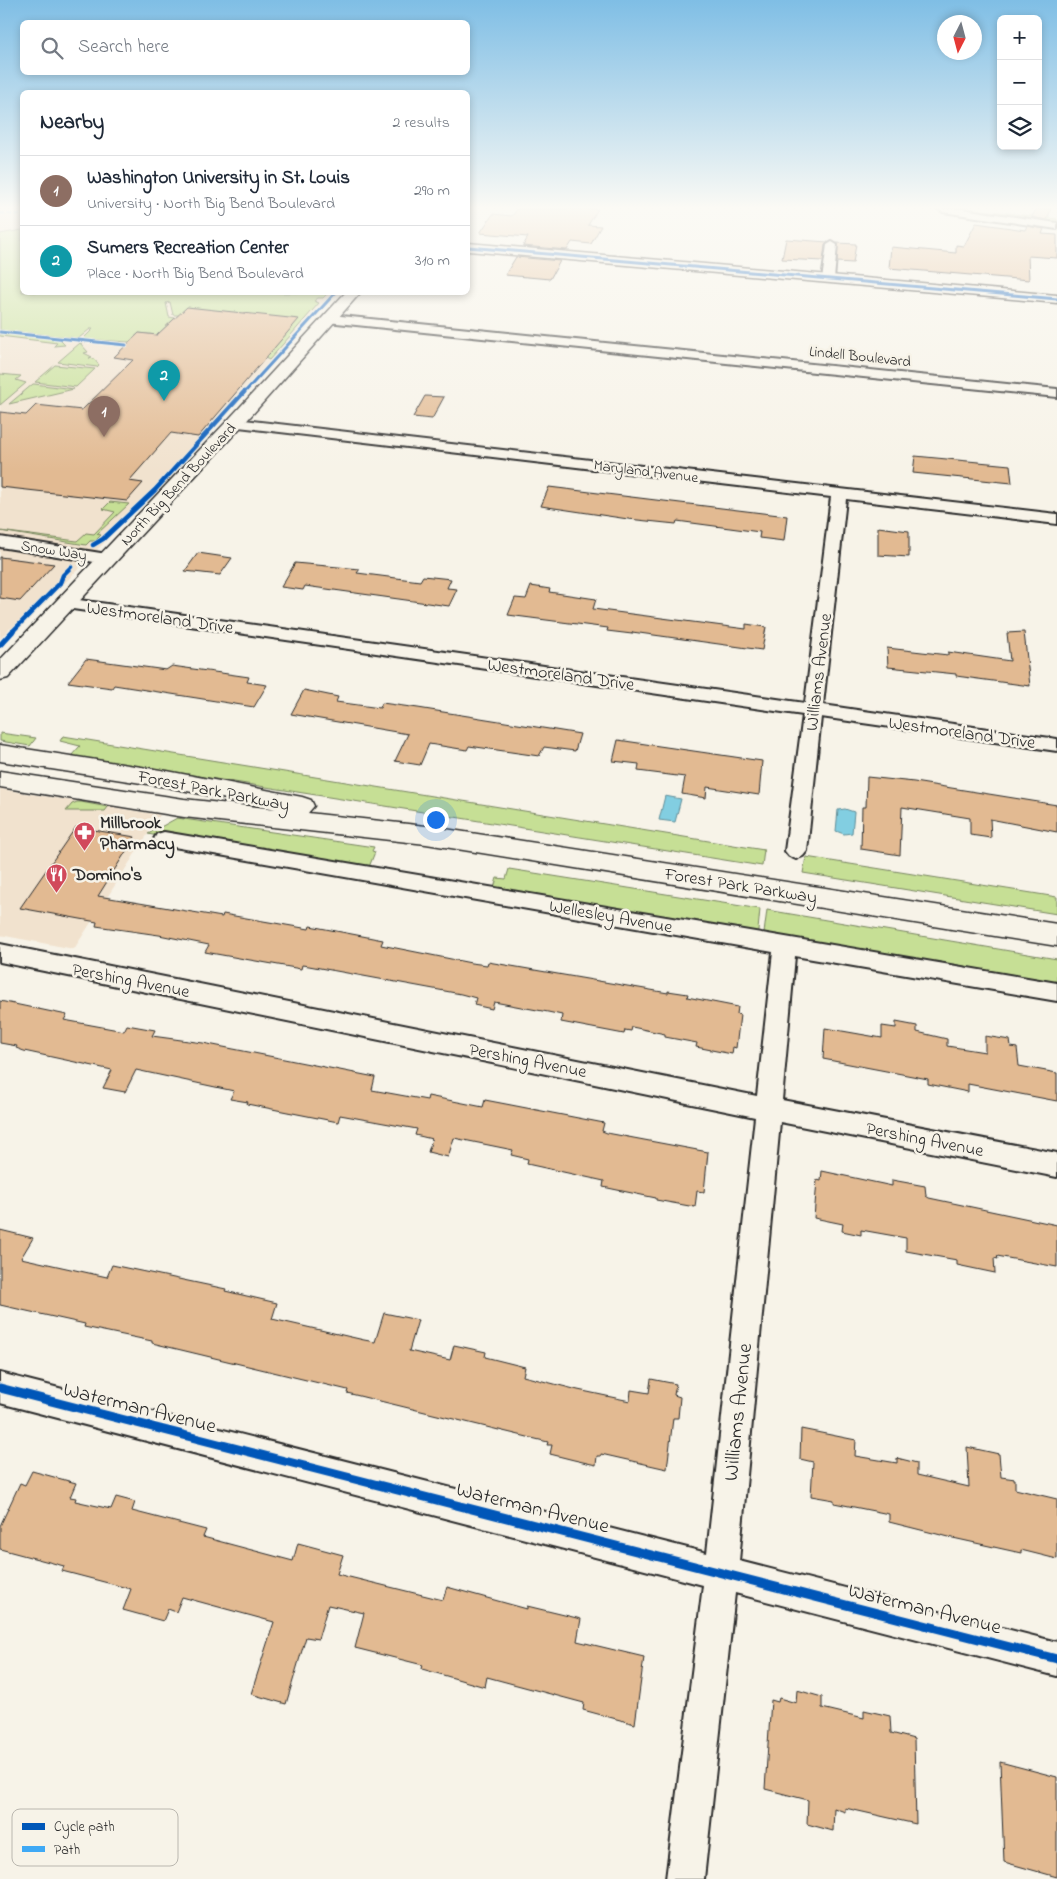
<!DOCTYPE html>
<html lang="en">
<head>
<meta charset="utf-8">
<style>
	body { margin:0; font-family:"Indie Flower",sans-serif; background:#f2f2f3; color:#1f2937 }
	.controls { position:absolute; right:15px; top:15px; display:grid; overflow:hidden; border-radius:8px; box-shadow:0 2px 8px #0003 }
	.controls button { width:45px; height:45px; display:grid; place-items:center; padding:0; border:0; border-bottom:1px solid #e0e1e3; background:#fff; color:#1f2937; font:25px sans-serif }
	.compass { position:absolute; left:937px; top:15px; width:45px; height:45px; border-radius:50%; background:#fff; box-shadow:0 2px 8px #0003; rotate:186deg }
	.you { position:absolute; left:435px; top:819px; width:18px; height:18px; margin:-12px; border:4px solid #fff; border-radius:50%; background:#1a73e8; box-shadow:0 0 0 8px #1a73e833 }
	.badge { display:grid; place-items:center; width:32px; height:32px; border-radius:50%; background:#7c3aed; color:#fff; font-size:16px; font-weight:700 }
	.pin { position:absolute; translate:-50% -41px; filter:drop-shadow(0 1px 2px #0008) }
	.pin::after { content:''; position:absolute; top:26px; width:18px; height:15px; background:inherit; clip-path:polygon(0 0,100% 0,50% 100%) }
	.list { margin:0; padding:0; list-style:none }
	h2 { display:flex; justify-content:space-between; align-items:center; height:65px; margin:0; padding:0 20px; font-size:21px }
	h2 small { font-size:16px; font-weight:400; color:#747a83 }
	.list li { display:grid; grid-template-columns:32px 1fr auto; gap:15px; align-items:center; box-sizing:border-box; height:70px; padding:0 20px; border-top:1px solid #e0e1e3 }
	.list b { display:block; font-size:19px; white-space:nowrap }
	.list p { margin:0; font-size:16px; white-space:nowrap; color:#747a83 }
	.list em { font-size:16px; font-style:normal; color:#747a83 }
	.icon { flex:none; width:28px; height:28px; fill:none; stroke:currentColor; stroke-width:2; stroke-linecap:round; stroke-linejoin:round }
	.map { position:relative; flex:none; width:1057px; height:1879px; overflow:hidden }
	.search { position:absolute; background:#fff; box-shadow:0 2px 8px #0003; left:20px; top:20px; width:450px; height:55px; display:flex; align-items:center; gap:12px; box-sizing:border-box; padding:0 18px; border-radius:8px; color:#747a83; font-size:19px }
	.panel { position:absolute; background:#fff; box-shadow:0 2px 8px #0003; left:20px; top:90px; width:450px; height:205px; border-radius:8px }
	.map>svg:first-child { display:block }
	.built { fill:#f1e2ce }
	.green { fill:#c6df95; stroke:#788560 }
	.water { fill:#82cee1; stroke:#5f8d98 }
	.building { fill:#e2ba92; stroke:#2b2b2b }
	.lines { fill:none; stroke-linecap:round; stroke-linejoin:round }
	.minor-casing { stroke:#2b2b2b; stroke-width:4 }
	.secondary-casing { stroke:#2b2b2b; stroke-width:3 }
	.primary-casing { stroke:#2b2b2b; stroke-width:3 }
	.minor { fill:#f7f3e8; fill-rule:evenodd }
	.secondary { fill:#f7f3e8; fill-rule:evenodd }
	.primary { fill:#f7f3e8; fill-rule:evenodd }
	.quiet { stroke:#3fa9f5; stroke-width:2.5; stroke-dasharray:5 2.5; stroke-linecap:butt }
	.cycleway-far3-casing { stroke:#f7f3e8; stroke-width:5 }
	.cycleway-far2-casing { stroke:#f7f3e8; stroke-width:6 }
	.cycleway-far1-casing { stroke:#f7f3e8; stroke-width:8 }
	.cycleway-casing { stroke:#f7f3e8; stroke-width:12 }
	.cycleway-far3 { stroke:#0057b8; stroke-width:3 }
	.cycleway-far2 { stroke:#0057b8; stroke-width:4.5 }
	.cycleway-far1 { stroke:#0057b8; stroke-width:5.5 }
	.cycleway { stroke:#0057b8; stroke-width:9 }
	.labels { text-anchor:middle; stroke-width:5; stroke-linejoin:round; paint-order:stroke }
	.far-street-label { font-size:15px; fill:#2b2b2b; stroke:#f7f3e8 }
	.street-label { font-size:18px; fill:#2b2b2b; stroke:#f7f3e8 }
	.poi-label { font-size:18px; font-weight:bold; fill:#2b2b2b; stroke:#f7f3e8; text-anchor:start }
	.near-street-label { font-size:21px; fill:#2b2b2b; stroke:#f7f3e8 }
	.key { fill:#f7f3e8; stroke:#bab7af; stroke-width:1 }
	.key-label { font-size:14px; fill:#2b2b2b }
</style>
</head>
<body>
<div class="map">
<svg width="1057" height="1879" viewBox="0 0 1057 1879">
	<rect width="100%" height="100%" fill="#f7f3e8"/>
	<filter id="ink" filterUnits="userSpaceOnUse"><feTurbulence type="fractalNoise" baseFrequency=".02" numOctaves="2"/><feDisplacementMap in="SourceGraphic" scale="10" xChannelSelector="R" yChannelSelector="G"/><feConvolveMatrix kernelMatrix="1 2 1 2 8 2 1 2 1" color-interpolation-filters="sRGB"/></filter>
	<g filter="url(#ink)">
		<path class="built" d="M0,209H22V292L339,293L197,448L0,649Z
			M0,789L160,815L74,949L0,935Z"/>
		<path class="green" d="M952,209H974L1057,219V224Z
			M22,230V292L328,293L323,298H318L314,301L319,303L269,360L178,315H173L170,302L166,303L169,317L175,318L157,335L139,333L129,342L83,339L93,329H90L79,338L0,330V234Z
			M0,333L59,339L65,345L54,346L57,343L0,336Z
			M80,343L88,352L84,353L92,357L89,358L94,359L99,365L97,367L58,362Z
			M55,365L95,369L76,387L35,382Z
			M0,374L21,376L16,380L26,383L0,405Z
			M33,384H34L74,389L9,404Z
			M110,502L129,504L97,534L101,535L95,541H90L86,545L0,531L77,541L86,533L94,534L115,512L103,509Z
			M0,733L36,738L30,746L0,741Z
			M63,736L764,850L762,866L71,756L80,746L60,741Z
			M77,802H81L108,807L105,811H66L72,804Z
			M177,818L374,847L372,851L375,852L369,867L160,832L158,836L148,834Z
			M806,857L1057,897V914L803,873Z
			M509,869L760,909L758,930L757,933L494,888L497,878L506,879Z
			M767,910L1057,959V982L764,933Z"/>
		<path class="water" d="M665,796L681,799L675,822L659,820Z
			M845,809L854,812L852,833L844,834L836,831L838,810Z"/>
		<path class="building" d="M517,209H598L588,225L601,226L591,244L572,242L567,250L523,246L528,237L480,233L493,214L512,216Z
			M1036,209H1051L1047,220L1032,217Z
			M976,223L1025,230L1027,226L1044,229L1042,234L1057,235V258L1028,256L1029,280L889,268L891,247L956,253V245L964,246Z
			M786,239L828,242L825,245L823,261L782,259Z
			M837,243L856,244L853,263L837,262Z
			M516,257L560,261L550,279L505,275Z
			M187,307L299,319L198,437L171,433L129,481L143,483L127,501L0,487V412L26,415L36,405L82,410L133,360L114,357L139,333L157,335Z
			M425,396L444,397L432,419L413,417Z
			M915,456L1010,465L1012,483L913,473Z
			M549,487L787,516L784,541L759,538L760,532L677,521L676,524L628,519L541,506Z
			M878,527L909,531V557L878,555Z
			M198,553L232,558L220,575L185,571Z
			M0,557L54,564L20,601L0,598Z
			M295,563L360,569L357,573L420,581L423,576L451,579L447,588L457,589L449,606L305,586L303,590L281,587Z
			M531,586L550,589L549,592L596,599L593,609L746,629V624L766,627L762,650L632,632V634L607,631L608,628L508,615L515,598L526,599Z
			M1024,632L1030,686L956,676V674L888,667L887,648L948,655V652L1010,661L1007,633Z
			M86,659L166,670L172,666L249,677L247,682L267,685L254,707L114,685L112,688L68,682Z
			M304,690L338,697L336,702L380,708L382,703L418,708L580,734L575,751L544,747L539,756L469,746L467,750L429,744L420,765L395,761L408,734L291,714Z
			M618,740L762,761L759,795L707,787L706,798L682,794L685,777L638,771L639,764L613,761Z
			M867,777L914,782L1057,805V832L990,819L991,838L970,835V818L902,807L900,855L861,849L862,807H866Z
			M76,827L135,837L98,896L222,917L223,914L309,929L310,926L383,940L381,945L471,963L487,965L488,962L668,993V991L688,994L687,997L738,1007L737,1014L740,1015L736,1048L733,1047L732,1054L696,1047L697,1043L665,1037V1034L632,1027L631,1031L625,1030L624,1034L561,1022L562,1015L548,1012L494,1002L492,1009L474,1005L476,998L461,994L309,966L302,965L301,969L205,952L209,945L159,935L96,926L97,922L20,908Z
			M0,1001L67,1015L64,1020L124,1031L127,1025L155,1030L152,1036L203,1043L375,1077L372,1090L427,1100L428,1096L483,1107L485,1100L604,1123L602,1131L607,1133L708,1152L704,1192L697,1191L695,1207L656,1200V1198L603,1187L604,1181L527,1164L528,1159L511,1155L513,1150L454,1138L448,1157L428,1152L432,1139L415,1135L417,1129L340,1115L338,1122L247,1104L248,1102L230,1099L234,1091L136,1070L125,1092L103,1088L112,1070L24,1051L16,1048L17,1046L0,1043Z
			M896,1022L917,1026V1032L947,1039V1046L985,1052V1036L1010,1040L1011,1047L1017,1048L1019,1066L1057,1073V1101L968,1084V1092L928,1084V1079L823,1059L825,1028L882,1038V1026L896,1028Z
			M822,1171L892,1186V1180L925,1186L926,1196L929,1198L1057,1225V1267L997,1256L998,1259L994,1258L995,1273L957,1265V1260L906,1251V1238L861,1230V1235L842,1231L843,1224L814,1218L817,1180L821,1181Z
			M0,1230L33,1238L21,1258L107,1277L112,1265L226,1289L225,1291L277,1303L272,1319L364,1340L375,1342L384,1313L418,1320L409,1351L450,1360L454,1345L486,1352L485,1357L525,1367L523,1376L578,1390L630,1401L631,1390L649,1393L651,1379L676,1384L674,1395L680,1397L678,1418H673L667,1469L601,1454V1456H597L596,1465L574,1460L550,1454L552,1445H547L548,1442L347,1393L348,1390L152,1343V1341L84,1327L85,1324L0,1305Z
			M801,1429L856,1440L855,1456L897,1463V1458L917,1463V1475L969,1487L967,1447L999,1454L1001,1477L1015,1479V1489L1057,1499V1559L1021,1550V1553L953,1538L889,1522V1514L834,1503V1500L811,1496L813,1462L800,1459Z
			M32,1471L76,1483L70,1497L76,1498L75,1501L111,1509L116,1497L135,1502L132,1511L206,1530L203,1537L293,1561L298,1543L343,1555L337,1574L443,1600L447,1587L527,1609V1606L581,1619L577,1641L644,1657L635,1724L583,1710L584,1703L487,1677L485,1687L422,1669L423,1665L355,1648L364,1613L328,1605L318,1639L306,1637L286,1704L251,1694L274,1622L182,1597L176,1612L168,1609L163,1621L123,1610L131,1589L62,1571L64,1566L0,1549V1526L20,1483L25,1485Z
			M797,1690L822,1697V1708L864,1718V1710L890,1716L891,1733L914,1739L916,1824L845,1808V1812L834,1808L833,1831L807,1824L808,1800L765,1789L771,1700L778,1702L779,1698L796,1703Z
			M1000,1762L1057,1777V1877L1004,1862Z"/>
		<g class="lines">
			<defs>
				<path id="minor" d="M938,209H961L1057,223V229L943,212Z
					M832,242L837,245L834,279L828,282L822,279L827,245Z
					M331,315L1057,389V397L327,322L325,319Z
					M235,419L1057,514V524L846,499L823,705L1057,739V751L821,717L807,851L803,856L796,859L789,856L785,851L803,715L59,607L57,603L59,599L65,598L805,703L831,497L230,426L228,423L230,420Z
					M0,537L107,554L115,559L107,564L0,547Z
					M164,832L1057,983V1001L795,956L782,1100L1057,1153V1177L780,1122L739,1561L1057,1642V1676L735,1593L704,1879H666L703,1585L0,1403V1373L707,1553L755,1117L0,962V944L757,1096L773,952L157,844L154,839L157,834Z"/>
				<path id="secondary" d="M468,243L1057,295V303L468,251Z
					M346,292H361L241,427L8,678L0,680V660L229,419Z"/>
				<path id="primary" d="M0,745L167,771L302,797L311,800L314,806L308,813L426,826L1057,924V946L426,844L184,817L0,787V771L184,799L276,809L167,787L0,761Z"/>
			</defs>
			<use href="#minor" class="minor-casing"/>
			<use href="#secondary" class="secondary-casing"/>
			<use href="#primary" class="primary-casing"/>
			<use href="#minor" class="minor"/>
			<use href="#secondary" class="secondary"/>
			<use href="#primary" class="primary"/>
			<path class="quiet" d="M0,213L22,215"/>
			<defs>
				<path id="cycleway-far3" d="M468,247L1057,299
					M0,332L126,345
					M243,394L336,292"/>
				<path id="cycleway-far2" d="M93,545L103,539L155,490L244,392
					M11,633L60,583L63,575L71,567"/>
				<path id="cycleway-far1" d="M0,645L12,632"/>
				<path id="cycleway" d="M0,1388L1057,1659"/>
			</defs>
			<use href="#cycleway-far3" class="cycleway-far3-casing"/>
			<use href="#cycleway-far2" class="cycleway-far2-casing"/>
			<use href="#cycleway-far1" class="cycleway-far1-casing"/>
			<use href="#cycleway" class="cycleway-casing"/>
			<use href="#cycleway-far3" class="cycleway-far3"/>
			<use href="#cycleway-far2" class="cycleway-far2"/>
			<use href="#cycleway-far1" class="cycleway-far1"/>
			<use href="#cycleway" class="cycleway"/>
		</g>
	</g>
	<linearGradient id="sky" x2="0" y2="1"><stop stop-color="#7fbee5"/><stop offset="0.44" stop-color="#fbfaf5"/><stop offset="1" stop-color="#fbfaf5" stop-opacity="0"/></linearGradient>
	<rect width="1057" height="472" fill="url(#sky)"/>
	<defs>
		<symbol id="pharmacy-pin" viewBox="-11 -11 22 30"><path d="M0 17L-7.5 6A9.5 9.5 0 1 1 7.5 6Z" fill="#d1495b" stroke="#f7f3e8"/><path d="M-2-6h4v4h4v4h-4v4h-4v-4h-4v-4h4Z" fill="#fff"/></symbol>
		<symbol id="restaurant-pin" viewBox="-11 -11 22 30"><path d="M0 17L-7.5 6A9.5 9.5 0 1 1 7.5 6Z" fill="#d1495b" stroke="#f7f3e8"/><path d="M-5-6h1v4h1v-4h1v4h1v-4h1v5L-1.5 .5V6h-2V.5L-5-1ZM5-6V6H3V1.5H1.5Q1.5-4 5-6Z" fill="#fff"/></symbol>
	</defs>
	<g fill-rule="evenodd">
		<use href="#pharmacy-pin" x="72" y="820" width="25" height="34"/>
		<use href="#restaurant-pin" x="44" y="862" width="25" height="34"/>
	</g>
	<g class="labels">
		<g class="far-street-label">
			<text transform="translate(860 356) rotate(6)" y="5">Lindell Boulevard</text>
			<text transform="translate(646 471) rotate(7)" y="5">Maryland Avenue</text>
			<text transform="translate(178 484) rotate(-47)" y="5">North Big Bend Boulevard</text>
			<text transform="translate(54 550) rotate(9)" y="5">Snow Way</text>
		</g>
		<g class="street-label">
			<text transform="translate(160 617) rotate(8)" y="6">Westmoreland Drive</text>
			<text transform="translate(818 672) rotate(-83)" y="6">Williams Avenue</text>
			<text transform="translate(561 674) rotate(8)" y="6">Westmoreland Drive</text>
			<text transform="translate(962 732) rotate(8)" y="6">Westmoreland Drive</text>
			<text transform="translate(214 790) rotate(11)" y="6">Forest Park Parkway</text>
			<text transform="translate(741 885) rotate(9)" y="6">Forest Park Parkway</text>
			<text transform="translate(611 916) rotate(10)" y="6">Wellesley Avenue</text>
			<text transform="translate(131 980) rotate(11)" y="6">Pershing Avenue</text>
			<text transform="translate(528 1060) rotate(11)" y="6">Pershing Avenue</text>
			<text transform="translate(925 1139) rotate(11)" y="6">Pershing Avenue</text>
		</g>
		<g class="poi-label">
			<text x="100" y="828">Millbrook<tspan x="100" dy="21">Pharmacy</tspan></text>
			<text x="73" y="880">Domino's</text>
		</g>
		<g class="near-street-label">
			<text transform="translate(140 1407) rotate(14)" y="7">Waterman Avenue</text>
			<text transform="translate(737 1412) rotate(-84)" y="7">Williams Avenue</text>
			<text transform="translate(533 1507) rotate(14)" y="7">Waterman Avenue</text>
			<text transform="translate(925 1608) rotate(14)" y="7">Waterman Avenue</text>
		</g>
	</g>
	<rect x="12" y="1809" width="166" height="57" rx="8" class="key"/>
	<rect x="22" y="1823" width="23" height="7" fill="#0057b8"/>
	<rect x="22" y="1846" width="23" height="6" fill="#3fa9f5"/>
	<g class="key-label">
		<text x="54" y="1831">Cycle path</text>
		<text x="54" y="1854">Path</text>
	</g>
</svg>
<div class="controls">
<button>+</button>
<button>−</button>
<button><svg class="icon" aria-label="layers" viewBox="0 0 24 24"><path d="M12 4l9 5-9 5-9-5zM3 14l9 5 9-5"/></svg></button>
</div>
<svg class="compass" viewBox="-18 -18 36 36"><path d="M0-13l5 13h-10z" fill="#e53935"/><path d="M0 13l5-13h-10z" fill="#747a83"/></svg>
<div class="you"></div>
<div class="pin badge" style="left:104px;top:437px;background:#8d6e63">1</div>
<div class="pin badge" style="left:164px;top:401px;background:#0f9aa8">2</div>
<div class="search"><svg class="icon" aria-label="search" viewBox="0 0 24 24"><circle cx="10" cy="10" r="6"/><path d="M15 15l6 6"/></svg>Search here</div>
<section class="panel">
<h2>Nearby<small>2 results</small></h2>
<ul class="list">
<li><span class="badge" style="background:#8d6e63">1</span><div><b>Washington University in St. Louis</b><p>University · North Big Bend Boulevard</p></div><em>290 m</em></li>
<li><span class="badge" style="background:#0f9aa8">2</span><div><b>Sumers Recreation Center</b><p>Place · North Big Bend Boulevard</p></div><em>310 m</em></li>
</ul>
</section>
</div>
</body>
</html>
